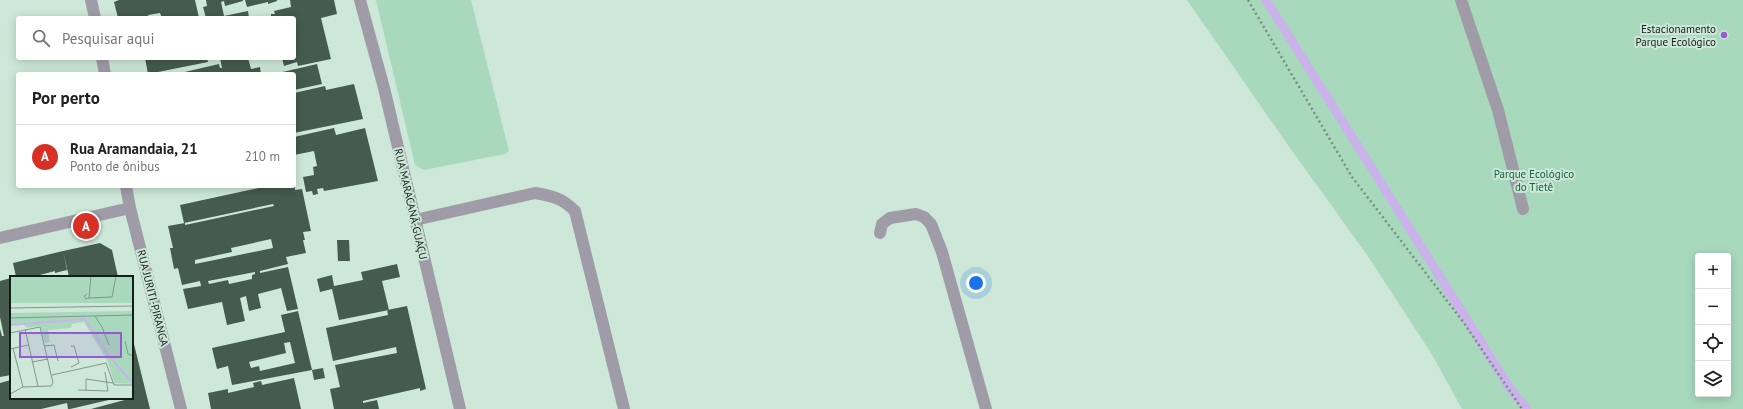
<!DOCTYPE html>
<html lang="pt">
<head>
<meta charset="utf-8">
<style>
	body { margin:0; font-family:"PT Sans",sans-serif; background:#f6f6f6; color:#202124 }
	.controls { position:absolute; right:12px; bottom:12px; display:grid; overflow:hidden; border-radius:4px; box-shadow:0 2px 10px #0003 }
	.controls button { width:36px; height:36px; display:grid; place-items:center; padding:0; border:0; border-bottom:1px solid #e0e0e0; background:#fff; color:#202124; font:20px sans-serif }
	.you { position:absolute; left:976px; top:283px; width:14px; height:14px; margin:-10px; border:3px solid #fff; border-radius:50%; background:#1a73e8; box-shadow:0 0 0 6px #1a73e833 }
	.badge { display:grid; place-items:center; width:26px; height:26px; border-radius:50%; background:#d93025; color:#fff; font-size:13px; font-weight:700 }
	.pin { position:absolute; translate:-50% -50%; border:2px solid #fff; box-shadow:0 1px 4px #0006 }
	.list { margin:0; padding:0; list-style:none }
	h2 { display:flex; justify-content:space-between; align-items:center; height:52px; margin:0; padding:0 16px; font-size:17px }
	h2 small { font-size:13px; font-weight:400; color:#757577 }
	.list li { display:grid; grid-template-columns:26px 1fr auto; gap:12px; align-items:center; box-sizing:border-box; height:64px; padding:0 16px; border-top:1px solid #e0e0e0 }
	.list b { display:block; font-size:15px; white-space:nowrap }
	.list p { margin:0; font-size:13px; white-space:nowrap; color:#757577 }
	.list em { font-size:13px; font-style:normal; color:#757577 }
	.icon { flex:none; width:22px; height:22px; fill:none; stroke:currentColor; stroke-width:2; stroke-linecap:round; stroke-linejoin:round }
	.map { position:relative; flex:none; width:1743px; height:409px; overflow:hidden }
	.search { position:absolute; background:#fff; box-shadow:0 2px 10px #0003; left:16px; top:16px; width:280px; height:44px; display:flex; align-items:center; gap:10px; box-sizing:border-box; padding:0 14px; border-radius:4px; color:#757577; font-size:15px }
	.panel { position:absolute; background:#fff; box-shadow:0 2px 10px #0003; left:16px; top:72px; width:280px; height:116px; border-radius:4px }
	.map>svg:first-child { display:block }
	.green { fill:#a8d9bd; fill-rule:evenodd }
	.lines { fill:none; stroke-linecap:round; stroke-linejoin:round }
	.stream { stroke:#c9b3ea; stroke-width:9 }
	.building { fill:#445b4e; fill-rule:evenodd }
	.path { stroke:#7a8d82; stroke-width:2.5; stroke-dasharray:2 3; stroke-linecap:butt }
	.minor { stroke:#a09ca7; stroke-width:12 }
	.poi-dot { fill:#945bd3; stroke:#cde8d8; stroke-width:1.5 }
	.labels { text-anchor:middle; stroke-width:4; stroke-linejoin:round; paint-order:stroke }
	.poi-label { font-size:11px; fill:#141e18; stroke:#cde8d8; text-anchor:end }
	.park-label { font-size:11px; fill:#16603f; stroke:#cde8d8 }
	.street-label { font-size:11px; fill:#141e18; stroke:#cde8d8 }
	.inset-river { fill:none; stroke:#c9b3ea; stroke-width:2 }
	.inset-road { fill:none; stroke:#83978b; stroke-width:1 }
	.view { fill:#945bd3; fill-opacity:0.15; stroke:#945bd3; stroke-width:2 }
	.inset-edge { fill:none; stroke:#141e18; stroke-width:2 }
</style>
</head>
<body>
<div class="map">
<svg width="1743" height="409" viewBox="0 0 1743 409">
	<rect width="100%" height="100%" fill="#cde8d8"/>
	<path class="green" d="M376,0H471L509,151L505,154L424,170L415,165Z
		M1187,0H1743V409H1462L1431,353L1367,255L1290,148ZM1698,256H1728V394H1698Z"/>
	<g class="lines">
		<path class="stream" d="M1266,0L1511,390L1527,409"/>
	</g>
	<path class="building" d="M119,0H195L199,18H162L160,13L148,15L149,18H118L114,2Z
		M206,0H243V1L225,6L224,1L221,2L224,16L248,11L249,18H206L203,7L207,6Z
		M245,0H277V1L268,4V2L247,7Z
		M290,0H334L337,14L321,18L331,59L298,66L297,62L284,66L282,58H294V18H271V14H275L274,11L291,7Z
		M145,58H207L208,62L148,74Z
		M220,58H248L251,69L260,67L261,74H176L219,64L220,68H222Z
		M317,64L322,84L294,90V74H274Z
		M354,84L363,119L294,133V93L325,86L326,90Z
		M334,128L336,135L365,128L378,181L324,191L323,188L317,189L318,194L313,195L312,191L306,192L303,177L314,175L313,167L317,166L314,151L294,155V137Z
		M268,186H295V190L302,189L311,231L303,232L305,240H303L306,253L286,257L288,264L260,271V273L288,267L298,309L287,311L281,288L258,294L261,308L249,311L246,296L240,298L245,321L227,325L222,302L188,309L183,289L201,286L200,281L182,285L178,268L174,269L170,248H173L168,226L185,223V225L274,206L273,204L184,223L180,205ZM271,239L273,248L195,264V260L232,252L231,248ZM255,272V274L252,275V279L229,284L228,280L209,284L208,281Z
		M337,240H349L350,261H338Z
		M100,243L112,250L118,277H69L63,251Z
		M63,251L67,270L55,273V271L32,277H16L13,263Z
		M397,264L400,277L382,281L389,310L339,320L332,289L320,292L317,279L332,275L334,286L363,280L361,272Z
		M11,278V375L0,377V329L2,336H4L0,317V281Z
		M407,306L426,389L420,391V388L363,401V403L377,400L379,409H334L330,389L340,387L335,365L397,353L396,347L333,361L326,328L388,315L387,310Z
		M298,311L312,370L232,385L228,366L217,369L212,348L285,332L281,315ZM290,342L295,363L260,371L259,366L251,368L249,362L286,353L284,343Z
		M132,336L150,409H91L132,398Z
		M323,368L325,378L314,380L312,370Z
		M294,378L301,409H211L208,393L228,389V393L254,387L253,383L261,381L262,385Z
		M11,380V398L113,399L70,409H68L67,403L41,409H0V383Z"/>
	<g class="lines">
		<path class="path" d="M1248,0L1352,177L1464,323L1522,409"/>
		<path class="minor" d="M91,0L95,18
			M360,0L384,88L460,409
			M1461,0L1498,110L1523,209
			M102,58L105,74
			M126,186L130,208L181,409
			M415,220L535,193C553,196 562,198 575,211L624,409
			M880,233L882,224L890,218L916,214L924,217L931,224L942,252L986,409
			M0,238L130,208"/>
	</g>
	<circle class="poi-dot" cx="1724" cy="35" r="4"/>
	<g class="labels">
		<g class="poi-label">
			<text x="1716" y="33">Estacionamento<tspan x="1716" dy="13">Parque Ecológico</tspan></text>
		</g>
		<g class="park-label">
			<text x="1534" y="178">Parque Ecológico<tspan x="1534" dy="13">do Tietê</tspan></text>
		</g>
		<g class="street-label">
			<text transform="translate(411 204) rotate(77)" y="4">RUA MARACANÃ-GUAÇU</text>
			<text transform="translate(153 298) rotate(76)" y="4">RUA JURITI-PIRANGA</text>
		</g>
	</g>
	<g transform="translate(10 276)">
		<rect width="123" height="123" fill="#cde8d8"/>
		<path d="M0,0H123V27H0ZM123,35V108L104,107L98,86L74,46L62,48L61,52L38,54L40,66L35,67L30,50L17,52L13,48L0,50V37Z" fill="#a8d9bd"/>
		<path class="inset-river" d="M0,49L75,43L98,79L119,103L123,104"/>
		<path class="inset-road" d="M77,18L74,20L76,23L79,22L81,0M79,22L102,21L106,0M0,32L123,30M85,40L92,51L99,69M0,42L123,39M15,53L28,110M0,57L30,51L43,107L41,110L13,111L0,118M115,65L118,78L123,80M34,70L44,69L48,85M3,72L13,111M0,73L18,69M22,86L38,83M61,91L69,87L64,70H61M42,99L96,87L104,109H123M68,114L98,115L95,96M76,115V103L103,107M21,123H75"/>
		<path class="view" d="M10,57H111V81H10Z"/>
		<rect width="123" height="123" class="inset-edge"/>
	</g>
</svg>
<div class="controls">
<button>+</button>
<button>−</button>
<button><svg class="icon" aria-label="locate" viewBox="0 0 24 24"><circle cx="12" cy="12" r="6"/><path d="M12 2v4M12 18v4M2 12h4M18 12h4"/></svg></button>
<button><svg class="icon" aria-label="layers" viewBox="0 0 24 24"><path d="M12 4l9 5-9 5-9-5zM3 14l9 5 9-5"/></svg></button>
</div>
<div class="you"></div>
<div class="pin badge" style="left:86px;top:226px">A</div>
<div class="search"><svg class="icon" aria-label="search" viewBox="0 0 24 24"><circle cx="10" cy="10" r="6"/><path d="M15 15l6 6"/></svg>Pesquisar aqui</div>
<section class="panel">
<h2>Por perto<small></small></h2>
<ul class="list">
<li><span class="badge">A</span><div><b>Rua Aramandaia, 21</b><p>Ponto de ônibus</p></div><em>210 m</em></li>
</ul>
</section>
</div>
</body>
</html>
